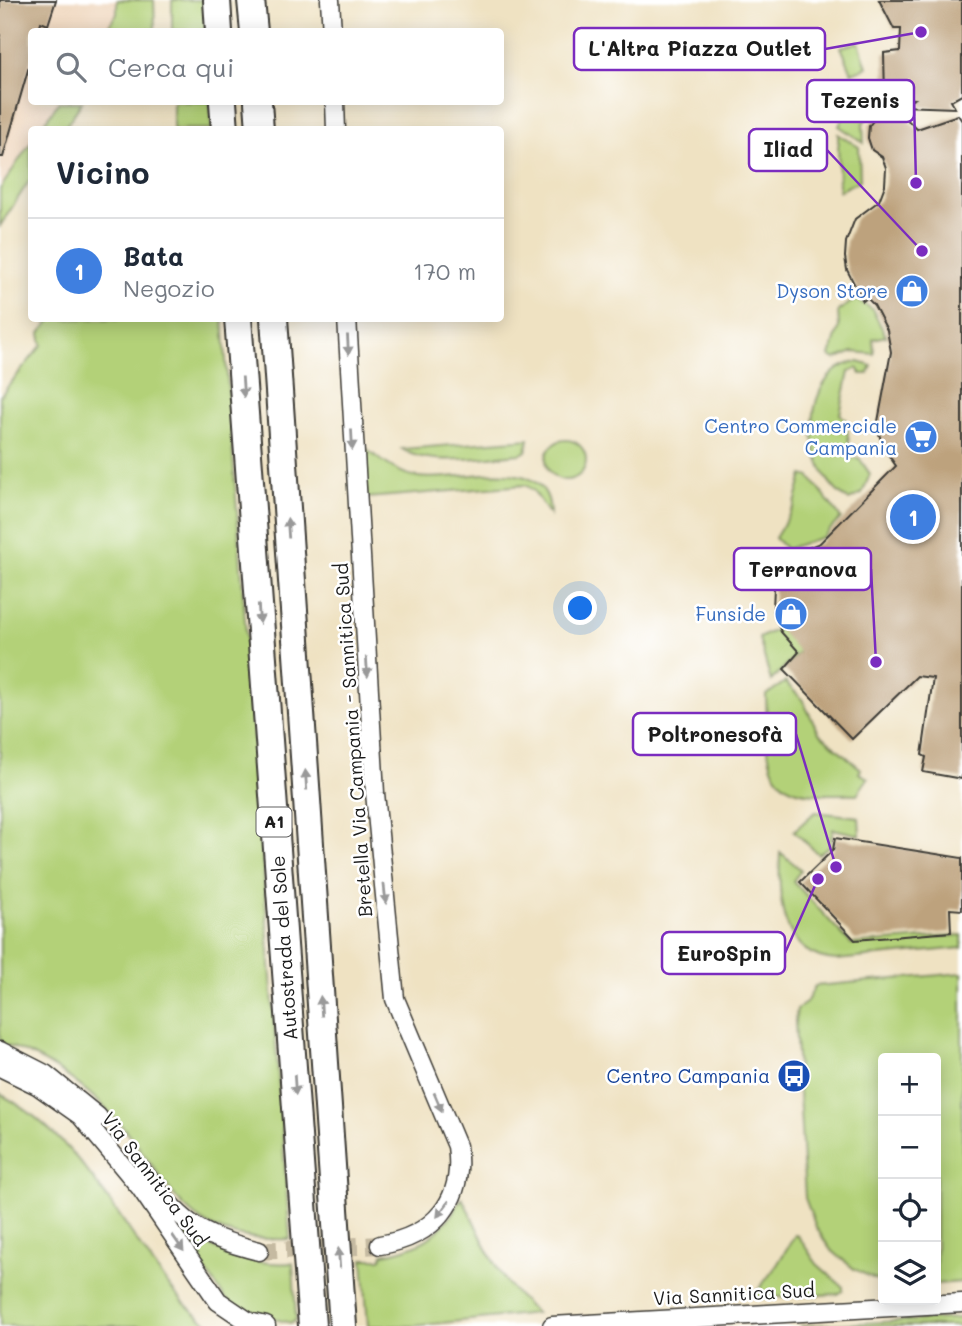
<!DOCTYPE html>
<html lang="it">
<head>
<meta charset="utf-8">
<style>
	body { margin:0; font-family:Mali,sans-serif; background:#f6f6f7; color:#1f2937 }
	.controls { position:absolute; right:21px; bottom:21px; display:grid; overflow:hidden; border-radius:7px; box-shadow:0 4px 18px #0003 }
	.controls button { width:63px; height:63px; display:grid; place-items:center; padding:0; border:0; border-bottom:2px solid #e0e1e3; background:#fff; color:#1f2937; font:35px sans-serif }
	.you { position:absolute; left:581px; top:609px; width:24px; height:24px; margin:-18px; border:5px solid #fff; border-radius:50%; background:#1a73e8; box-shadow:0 0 0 10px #1a73e833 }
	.badge { display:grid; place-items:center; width:46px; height:46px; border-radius:50%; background:#7c3aed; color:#fff; font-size:23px; font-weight:700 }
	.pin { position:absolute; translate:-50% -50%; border:4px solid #fff; box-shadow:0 2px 7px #0006 }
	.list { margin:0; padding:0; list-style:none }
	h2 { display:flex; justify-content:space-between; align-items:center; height:91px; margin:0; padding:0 28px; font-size:30px }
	h2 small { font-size:23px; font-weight:400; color:#747a83 }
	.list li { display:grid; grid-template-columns:46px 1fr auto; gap:21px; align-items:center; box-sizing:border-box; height:105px; padding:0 28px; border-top:2px solid #e0e1e3 }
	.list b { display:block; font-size:26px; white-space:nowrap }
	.list p { margin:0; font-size:23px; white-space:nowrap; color:#747a83 }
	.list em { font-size:23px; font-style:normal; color:#747a83 }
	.icon { flex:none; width:38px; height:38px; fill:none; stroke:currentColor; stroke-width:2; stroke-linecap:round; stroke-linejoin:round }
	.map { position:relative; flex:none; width:962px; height:1326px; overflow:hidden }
	.search { position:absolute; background:#fff; box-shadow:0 4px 18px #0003; left:28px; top:28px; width:476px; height:77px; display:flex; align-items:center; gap:18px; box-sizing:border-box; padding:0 24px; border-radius:7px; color:#747a83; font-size:26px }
	.panel { position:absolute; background:#fff; box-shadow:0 4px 18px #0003; left:28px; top:126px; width:476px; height:196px; border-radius:7px }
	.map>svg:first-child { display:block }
	.built { fill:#efd6bc }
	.green { fill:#b3d178; stroke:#68764a; stroke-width:2 }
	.building { fill:#bda27d }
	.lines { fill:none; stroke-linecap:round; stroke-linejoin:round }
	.minor-tunnel { stroke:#c5baa1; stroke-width:18; stroke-dasharray:18 9; stroke-linecap:butt }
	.minor-casing { stroke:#3c3a35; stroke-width:21 }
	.highway-casing { stroke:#3c3a35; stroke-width:30 }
	.minor { stroke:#fff; stroke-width:18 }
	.highway { stroke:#fff; stroke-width:26 }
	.oneway { fill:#999 }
	.labels { text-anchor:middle; stroke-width:5; stroke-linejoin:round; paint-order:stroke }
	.shield { fill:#fff; stroke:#606060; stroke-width:2 }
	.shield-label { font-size:18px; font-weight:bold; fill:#1c1c1c }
	.shop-label { font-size:19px; fill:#366cbe; stroke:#fff; text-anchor:end }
	.street-label { font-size:19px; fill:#1c1c1c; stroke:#fff }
	.transit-label { font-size:19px; fill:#164399; stroke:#fff; text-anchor:end }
	.leader { fill:none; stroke:#7b2cbf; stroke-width:2.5 }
	.callout-dot { fill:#7b2cbf; stroke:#fff; stroke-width:2.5 }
	.callout { fill:#fff; stroke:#7b2cbf; stroke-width:2.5 }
	.callout-label { font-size:21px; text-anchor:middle; font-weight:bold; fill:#1c1c1c }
</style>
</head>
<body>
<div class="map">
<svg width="962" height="1326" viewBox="0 0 962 1326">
	<rect width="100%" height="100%" fill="#fff"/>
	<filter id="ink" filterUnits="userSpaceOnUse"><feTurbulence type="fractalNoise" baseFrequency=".0143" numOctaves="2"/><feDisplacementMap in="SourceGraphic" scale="14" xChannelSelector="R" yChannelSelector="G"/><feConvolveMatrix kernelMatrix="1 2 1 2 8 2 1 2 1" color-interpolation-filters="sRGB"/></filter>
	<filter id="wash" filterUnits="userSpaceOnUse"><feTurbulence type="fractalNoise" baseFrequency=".00686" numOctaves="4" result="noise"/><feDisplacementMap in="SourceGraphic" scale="28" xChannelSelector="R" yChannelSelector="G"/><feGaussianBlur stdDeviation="1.57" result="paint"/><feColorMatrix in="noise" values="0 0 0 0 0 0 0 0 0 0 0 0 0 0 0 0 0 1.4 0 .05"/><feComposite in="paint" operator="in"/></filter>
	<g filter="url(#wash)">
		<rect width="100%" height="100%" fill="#efe2c2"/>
		<path class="built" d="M0,0H117V13L105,31L32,32V102H58L39,129L32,130L31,141L0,188Z"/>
		<path class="green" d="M117,0H154L155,30L105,31L117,14Z
			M172,0H204L206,31H172Z
			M859,42L867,67L852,73L841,47Z
			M852,85L873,110L863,123L864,143L839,126L850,105Z
			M59,102H82L64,129H40Z
			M173,102H210L212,129H173Z
			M838,134L859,147L860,180L839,191Z
			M31,142V178L0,226V189Z
			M856,299L872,309L886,336L873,339L874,354L853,352L835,359L830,356L839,327L838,311Z
			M52,319H223L290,1239C176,1244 176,1183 112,1115C83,1084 42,1055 0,1043V396L42,345L40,333Z
			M859,362L872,366L868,374H861L857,368L849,372L840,414L846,420L851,458H859L870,474L862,494L849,500C798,471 801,366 859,362Z
			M529,439L526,451L521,454C487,456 430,468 402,449Z
			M546 460a20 20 0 1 1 40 0a20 20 0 1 1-40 0Z
			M366,449C381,460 398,474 418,477C458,484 551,448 550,515L533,490L525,485L367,498L362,465Z
			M803,475L810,477L841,518L823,537L786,549L775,538L794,507Z
			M779,628L800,651L771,681L759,638Z
			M785,682L802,699L819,733L861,769L859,773L868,778L857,794C837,793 810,797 792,789C760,777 768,723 766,695Z
			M815,812L859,817L860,835L833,829L830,846L818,854L794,831Z
			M780,852L801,870L793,881L851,944L962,935V948L836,960C779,956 778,897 780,852Z
			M962,973V1282L936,1284V1058H883V1283L854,1269L830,1249L816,1227L805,1198L795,1021L797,1009L806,1003L815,986Z
			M0,1094C63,1127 102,1190 141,1247C161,1275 182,1308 213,1326H0Z
			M462,1198C487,1244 493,1277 536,1313L414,1326H368L363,1259H381L383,1254C425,1247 441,1234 462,1198Z
			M181,1230C216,1252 252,1266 293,1263L296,1320L291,1323L240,1311L225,1298L181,1236Z
			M795,1235L798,1236L817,1264L843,1287V1291L838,1294L760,1298L755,1294L777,1265Z
			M962,1318V1326H800Z"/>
		<g id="blocks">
			<path class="building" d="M0,0H56L48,25L41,22L38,32H32V56L3,157H0Z
				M879,0H962V95L951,101L955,108L900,106L914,99L885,96L884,53L900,51L901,29H894Z
				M895,108L917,129L958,115L962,121V779L923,772L926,757L922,755L933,678L917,676L852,739L784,669L799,652L781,632L773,609L774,587L784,564L798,552L820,543L896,466L883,447L877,427L891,352L887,330L874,305L867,298L863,301L847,270L845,257L846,242L855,219L879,201L885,185L886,168L882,157L872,150L868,138L869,126L875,118Z
				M835,838L962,858V910L950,909L951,932L855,940L800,882L833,850Z"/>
		</g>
	</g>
	<g filter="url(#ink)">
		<use href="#blocks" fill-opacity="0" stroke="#3c3a35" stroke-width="2"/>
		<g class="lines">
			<path class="minor-tunnel" d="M259,1251L380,1245"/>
			<defs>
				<path id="minor" d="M330,0L332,32
					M335,102L336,130
					M347,318L375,793L395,999L457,1146C465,1201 434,1236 380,1245
					M0,1051L45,1074L98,1117
					M0,1067L37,1085L81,1116L140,1187L218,1301L249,1322L266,1326
					M142,1171C182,1222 195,1235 259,1251
					M552,1326L962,1303"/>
				<path id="highway" d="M217,0L219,32
					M251,0L254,32
					M223,102L225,130
					M258,102L260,130
					M238,318L312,1326
					M274,318L343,1326"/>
			</defs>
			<use href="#minor" class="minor-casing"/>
			<use href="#highway" class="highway-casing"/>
			<use href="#minor" class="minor"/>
			<use href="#highway" class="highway"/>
		</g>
		<defs><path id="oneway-solid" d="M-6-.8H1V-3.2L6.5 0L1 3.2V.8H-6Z" transform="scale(1.75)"/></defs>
		<g class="oneway">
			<use href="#oneway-solid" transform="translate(348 345) rotate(87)"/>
			<use href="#oneway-solid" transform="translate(243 387) rotate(86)"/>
			<use href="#oneway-solid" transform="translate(352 440) rotate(87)"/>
			<use href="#oneway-solid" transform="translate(288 528) rotate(-94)"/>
			<use href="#oneway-solid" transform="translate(259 614) rotate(86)"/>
			<use href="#oneway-solid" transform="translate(367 667) rotate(86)"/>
			<use href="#oneway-solid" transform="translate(306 780) rotate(-94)"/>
			<use href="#oneway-solid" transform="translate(385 894) rotate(84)"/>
			<use href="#oneway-solid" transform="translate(321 1006) rotate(-94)"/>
			<use href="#oneway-solid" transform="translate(295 1085) rotate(86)"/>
			<use href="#oneway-solid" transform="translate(438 1102) rotate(67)"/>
			<use href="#oneway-solid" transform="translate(443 1209) rotate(127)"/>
			<use href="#oneway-solid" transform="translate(178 1243) rotate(55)"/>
			<use href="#oneway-solid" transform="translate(339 1258) rotate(-94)"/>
		</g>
	</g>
	<defs>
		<symbol id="shop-disc" viewBox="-11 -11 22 22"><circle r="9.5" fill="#3f7fe0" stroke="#fff"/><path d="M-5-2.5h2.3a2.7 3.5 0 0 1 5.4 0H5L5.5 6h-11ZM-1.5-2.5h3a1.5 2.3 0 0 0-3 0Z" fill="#fff"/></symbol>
		<symbol id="supermarket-disc" viewBox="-11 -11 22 22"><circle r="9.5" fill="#3f7fe0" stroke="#fff"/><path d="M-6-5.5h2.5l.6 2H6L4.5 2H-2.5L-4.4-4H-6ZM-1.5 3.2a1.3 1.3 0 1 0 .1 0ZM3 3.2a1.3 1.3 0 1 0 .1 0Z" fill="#fff"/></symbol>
		<symbol id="bus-disc" viewBox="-11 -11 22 22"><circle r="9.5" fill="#1a4fb4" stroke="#fff"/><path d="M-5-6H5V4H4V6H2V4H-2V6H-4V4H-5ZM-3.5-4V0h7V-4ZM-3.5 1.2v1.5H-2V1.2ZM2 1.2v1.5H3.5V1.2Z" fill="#fff"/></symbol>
	</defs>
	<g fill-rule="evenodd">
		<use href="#shop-disc" x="893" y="272" width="38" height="38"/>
		<use href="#supermarket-disc" x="902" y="418" width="38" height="38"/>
		<use href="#shop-disc" x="772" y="595" width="38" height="38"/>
		<use href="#bus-disc" x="775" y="1057" width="38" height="38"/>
	</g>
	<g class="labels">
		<rect class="shield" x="256.5" y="807.5" width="35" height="29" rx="5"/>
		<g class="shield-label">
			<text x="274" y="828">A1</text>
		</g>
		<g class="shop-label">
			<text x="888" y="298">Dyson Store</text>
			<text x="897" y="433">Centro Commerciale<tspan x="897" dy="22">Campania</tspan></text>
			<text x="766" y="621">Funside</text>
		</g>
		<g class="street-label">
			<text transform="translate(353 740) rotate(-94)" y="7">Bretella Via Campania - Sannitica Sud</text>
			<text transform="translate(284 948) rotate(-94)" y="7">Autostrada del Sole</text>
			<text transform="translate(155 1179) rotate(53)" y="7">Via Sannitica Sud</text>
			<text transform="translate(734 1294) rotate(-3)" y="7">Via Sannitica Sud</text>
		</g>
		<g class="transit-label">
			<text x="770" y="1083">Centro Campania</text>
		</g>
	</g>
	<path class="leader" d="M921 32L825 49M916 183L914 101M922 251L827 150M876 662L871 569M836 867L796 734M818 879L785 953"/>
	<g class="callout-dot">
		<circle cx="921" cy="32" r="7"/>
		<circle cx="916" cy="183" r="7"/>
		<circle cx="922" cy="251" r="7"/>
		<circle cx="876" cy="662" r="7"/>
		<circle cx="836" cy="867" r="7"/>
		<circle cx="818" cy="879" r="7"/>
	</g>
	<g class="callout">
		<rect x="574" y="28" width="251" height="42" rx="7"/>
		<rect x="807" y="80" width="107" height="42" rx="7"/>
		<rect x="749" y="129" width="78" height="42" rx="7"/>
		<rect x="734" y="548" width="137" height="42" rx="7"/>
		<rect x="633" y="713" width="163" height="42" rx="7"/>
		<rect x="662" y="932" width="123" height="42" rx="7"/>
	</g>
	<g class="callout-label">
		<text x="700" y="56">L'Altra Piazza Outlet</text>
		<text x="860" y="108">Tezenis</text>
		<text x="788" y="157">Iliad</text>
		<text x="803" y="577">Terranova</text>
		<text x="715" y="742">Poltronesofà</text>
		<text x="724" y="961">EuroSpin</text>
	</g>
</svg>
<div class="controls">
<button>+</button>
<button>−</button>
<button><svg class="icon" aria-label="locate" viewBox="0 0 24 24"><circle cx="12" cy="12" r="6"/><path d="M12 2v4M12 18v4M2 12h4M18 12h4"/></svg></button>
<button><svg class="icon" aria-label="layers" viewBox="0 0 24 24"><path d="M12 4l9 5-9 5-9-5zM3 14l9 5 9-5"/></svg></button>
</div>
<div class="you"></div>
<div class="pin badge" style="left:913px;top:517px;background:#3f7fe0">1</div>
<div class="search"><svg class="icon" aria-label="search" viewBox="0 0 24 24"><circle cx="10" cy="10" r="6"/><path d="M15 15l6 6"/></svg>Cerca qui</div>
<section class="panel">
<h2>Vicino<small></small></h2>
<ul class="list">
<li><span class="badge" style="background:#3f7fe0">1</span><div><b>Bata</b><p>Negozio</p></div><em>170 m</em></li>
</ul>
</section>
</div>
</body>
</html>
